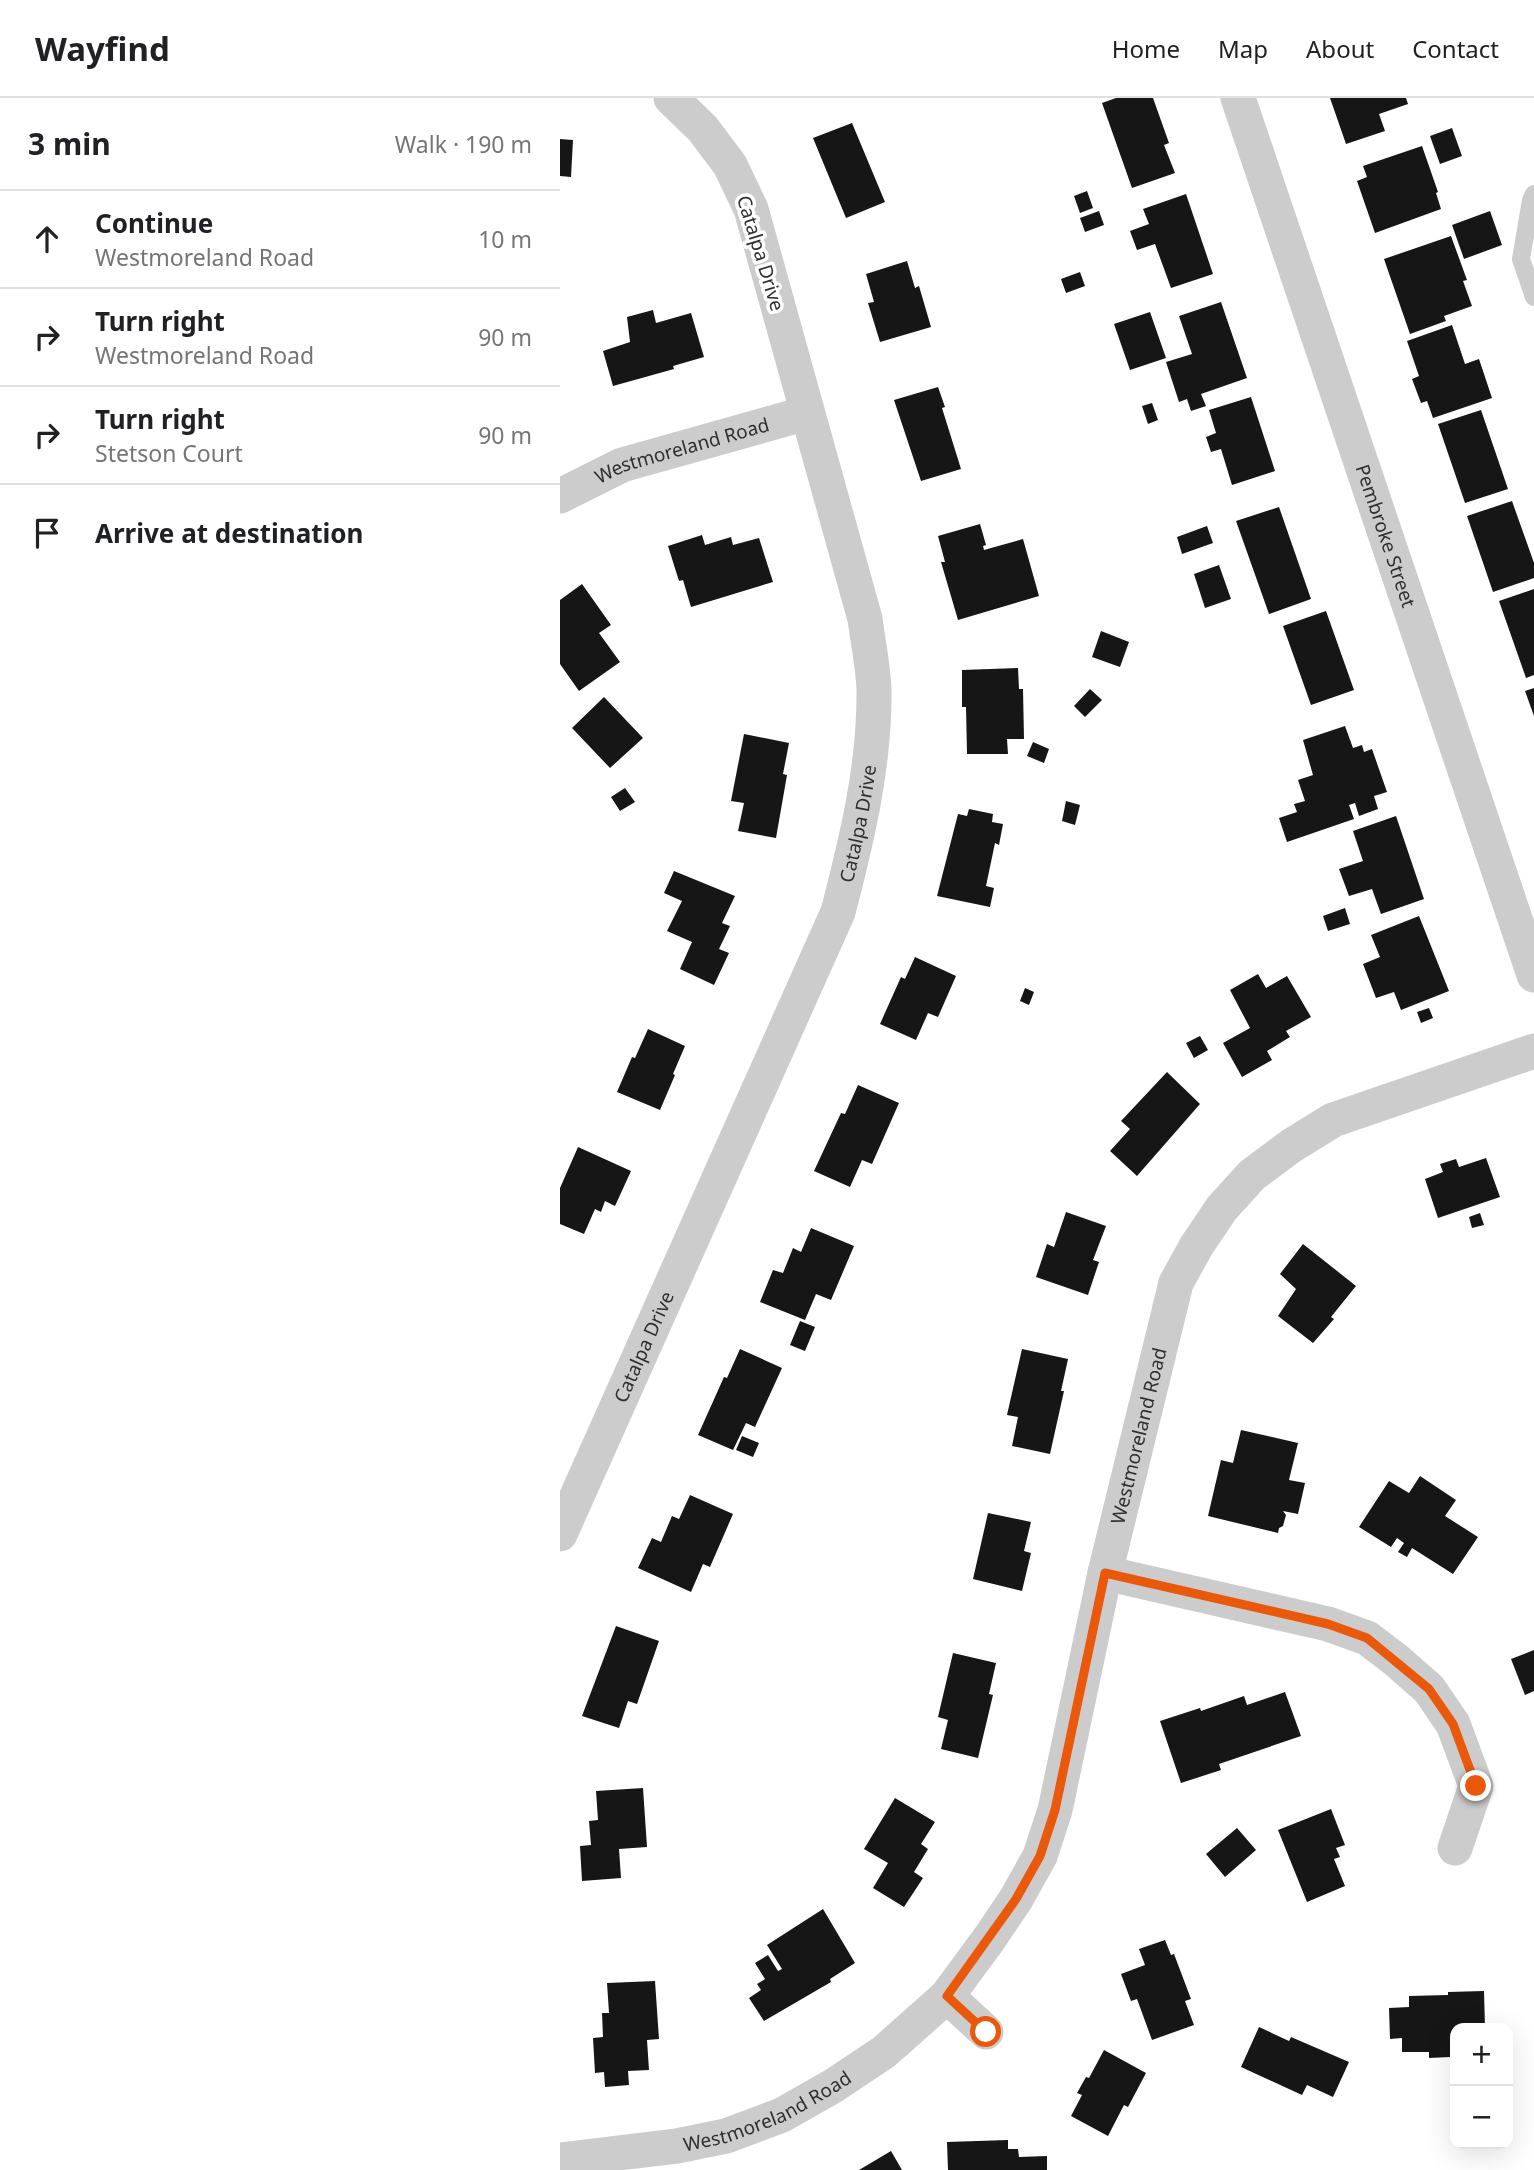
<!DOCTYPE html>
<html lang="en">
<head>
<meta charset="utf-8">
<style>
	body { margin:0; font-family:"Noto Sans",sans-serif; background:#f6f6f6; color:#202124 }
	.controls { position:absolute; right:21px; bottom:21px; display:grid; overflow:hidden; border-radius:14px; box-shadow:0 7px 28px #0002 }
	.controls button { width:63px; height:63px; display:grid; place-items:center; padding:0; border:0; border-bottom:2px solid #e0e0e0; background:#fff; color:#202124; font:35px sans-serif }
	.stop { position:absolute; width:21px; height:21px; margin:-16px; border:5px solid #ea580c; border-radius:50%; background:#fff }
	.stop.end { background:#ea580c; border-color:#fff; box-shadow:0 2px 7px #0008 }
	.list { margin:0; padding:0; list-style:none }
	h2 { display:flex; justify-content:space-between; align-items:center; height:91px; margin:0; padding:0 28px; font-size:30px }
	h2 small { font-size:23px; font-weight:400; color:#757577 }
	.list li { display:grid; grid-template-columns:46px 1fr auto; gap:21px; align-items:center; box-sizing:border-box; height:98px; padding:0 28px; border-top:2px solid #e0e0e0 }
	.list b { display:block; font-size:26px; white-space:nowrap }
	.list p { margin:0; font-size:23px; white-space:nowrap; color:#757577 }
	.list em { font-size:23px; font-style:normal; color:#757577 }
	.icon { flex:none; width:38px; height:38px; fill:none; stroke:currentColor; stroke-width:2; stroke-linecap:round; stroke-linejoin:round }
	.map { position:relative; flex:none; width:974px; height:2072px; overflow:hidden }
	header { display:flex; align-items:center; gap:42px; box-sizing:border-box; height:98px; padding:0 35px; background:#fff; border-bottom:2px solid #e0e0e0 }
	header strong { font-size:33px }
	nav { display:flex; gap:38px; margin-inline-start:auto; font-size:24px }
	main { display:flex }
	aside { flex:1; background:#fff }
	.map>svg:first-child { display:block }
	.building { fill:#161616 }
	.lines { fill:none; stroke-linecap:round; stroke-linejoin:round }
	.lane { stroke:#ccc; stroke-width:18 }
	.street { stroke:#ccc; stroke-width:35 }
	.route { stroke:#ea580c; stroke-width:9 }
	.labels { text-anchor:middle; stroke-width:7; stroke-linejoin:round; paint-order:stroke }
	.street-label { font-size:19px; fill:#2f2f2f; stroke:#fff }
</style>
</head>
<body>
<header>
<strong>Wayfind</strong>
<nav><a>Home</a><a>Map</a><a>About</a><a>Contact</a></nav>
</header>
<main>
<aside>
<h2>3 min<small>Walk · 190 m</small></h2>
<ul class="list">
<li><svg class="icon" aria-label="ahead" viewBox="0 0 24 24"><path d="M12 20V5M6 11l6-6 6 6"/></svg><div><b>Continue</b><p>Westmoreland Road</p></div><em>10 m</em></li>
<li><svg class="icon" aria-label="right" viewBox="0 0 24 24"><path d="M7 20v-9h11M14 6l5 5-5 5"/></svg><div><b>Turn right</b><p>Westmoreland Road</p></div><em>90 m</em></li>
<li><svg class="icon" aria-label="right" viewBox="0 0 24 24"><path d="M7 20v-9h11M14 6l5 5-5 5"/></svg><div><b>Turn right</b><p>Stetson Court</p></div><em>90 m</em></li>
<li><svg class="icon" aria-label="arrive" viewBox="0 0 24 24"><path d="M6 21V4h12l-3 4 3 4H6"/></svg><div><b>Arrive at destination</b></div></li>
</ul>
</aside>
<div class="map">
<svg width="974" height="2072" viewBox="0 0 974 2072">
	<rect width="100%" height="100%" fill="#fff"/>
	<path class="building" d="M556,0H593L609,45L604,47L615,75L572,90L542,5Z
		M770,0H846L848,6L819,16L825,33L786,46Z
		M292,25L325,104L286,120L253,40Z
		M892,30L902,58L880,66L870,38Z
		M0,41L13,42L11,79L0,78Z
		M862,48L878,94L876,95L881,111L815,135L797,83L807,79L803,68Z
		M527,93L533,110L520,115L514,98Z
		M626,96L653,176L611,190L595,146L577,152L570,133L589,126L583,111Z
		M539,113L544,127L525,134L520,120Z
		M930,113L942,147L904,161L892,127Z
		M891,138L907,182L903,183L912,208L884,218L886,223L850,236L824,161Z
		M347,163L355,190L359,188L371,229L320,244L308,205L314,204L306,176Z
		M520,174L525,188L506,195L501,181Z
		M661,204L687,280L641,296L646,308L631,313L627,301L619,304L606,264L632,256L619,218Z
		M93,212L96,225L131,215L144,259L113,268L114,271L53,288L43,253L70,244L67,219Z
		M590,214L606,260L570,272L554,226Z
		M892,227L905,266L919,261L932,300L873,320L867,303L861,305L852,281L859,278L847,243Z
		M378,289L385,309L382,310L401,371L361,383L334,302Z
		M691,299L715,373L672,387L661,351L651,354L646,339L656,335L649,312Z
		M592,305L598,322L588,326L582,308Z
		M921,312L948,391L905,405L878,326Z
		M952,403L974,465V480L933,494L907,418Z
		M719,409L751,501L709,516L676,423Z
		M420,426L426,447L423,448L424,452L463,441L479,498L398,522L381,464H385L378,438Z
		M647,428L653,445L622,456L617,439Z
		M142,437L145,447L171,439L173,447L199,440L213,484L131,509L123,482L119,483L108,448Z
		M659,467L671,501L645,510L634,476Z
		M22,486L51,527L39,535L60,564L19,593L0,566V502Z
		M974,491V577L966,580L939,503Z
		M766,513L794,592L751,607L723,528Z
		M541,533L569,544L560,569L532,559Z
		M458,570L459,591H463L464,641H447L448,656H407L406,609H402V572Z
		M974,590V618L965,593Z
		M530,591L542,602L525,619L514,608Z
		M44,599L83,640L50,670L12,630Z
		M785,628L793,650L802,647L804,654L812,651L827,694L814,698L818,711L799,718L795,705L789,707L794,721L727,744L719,720L737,714L734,706L745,703L738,682L753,677L743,642Z
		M184,636L229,645L223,676L227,677L216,740L178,733L184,705L171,703Z
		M473,644L489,651L484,665L467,658Z
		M65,690L75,704L60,713L51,699Z
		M506,703L520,707L515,727L502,723Z
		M409,711L433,716L432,724L443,726L439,747L435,745L426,788L434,790L430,809L377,798L398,716L407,718Z
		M836,718L864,801L821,816L812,791L789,798L779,771L803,763L793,733Z
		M114,773L175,798L162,825L170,828L159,851L169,855L154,887L120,871L132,844L107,833L122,803L104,795Z
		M785,810L790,826L768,833L763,818Z
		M859,818L889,893L841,912L834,894L816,900L803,866L820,859L811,837Z
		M355,859L396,878L378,919L368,915L356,942L320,926L341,879L345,881Z
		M698,876L706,890L727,878L751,919L726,933L730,939L707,953L712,962L682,979L663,945L690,930L670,892Z
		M465,890L474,894L469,907L460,903Z
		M869,910L873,920L861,925L857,914Z
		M88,931L125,948L113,976L115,977L100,1012L57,994L72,959L75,960Z
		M640,938L648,952L634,960L626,945Z
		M607,974L640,1006L577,1078L550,1053L570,1031L561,1023Z
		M298,987L339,1005L312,1066L302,1062L290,1089L254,1073L281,1015L285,1016Z
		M18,1049L71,1073L55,1108L45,1103L41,1114L35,1111L24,1136L0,1126V1090Z
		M926,1060L940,1099L878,1120L865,1081L883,1074L880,1066L896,1061L899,1069Z
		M506,1114L546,1128L533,1162L539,1164L528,1197L476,1179L487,1146L494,1149Z
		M920,1115L924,1127L912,1130L909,1119Z
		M251,1130L294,1148L271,1202L256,1196L245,1222L200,1204L213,1172L223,1175L233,1150L241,1154Z
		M743,1146L796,1188L771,1219L774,1221L753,1245L718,1218L736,1191L720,1176Z
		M240,1223L255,1229L245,1253L230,1247Z
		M180,1251L222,1270L195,1329L186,1325L173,1352L138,1337L164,1279L167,1280Z
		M462,1251L508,1261L501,1293H504L490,1356L452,1348L458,1319L447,1317Z
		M681,1332L738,1345L729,1382L745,1385L738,1416L723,1413L726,1417L723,1428L719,1430L718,1435L648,1418L661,1362L673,1365Z
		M182,1338L199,1345L193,1359L176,1352Z
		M860,1378L896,1402L885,1418L918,1439L893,1476L852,1450L847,1459L838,1454L844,1445L837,1440L831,1449L799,1429L829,1383L849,1395Z
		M130,1397L173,1416L150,1469L143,1466L131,1494L78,1470L92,1440L101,1444L112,1418L119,1421Z
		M428,1415L471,1424L464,1453L471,1455L462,1493L413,1481Z
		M56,1528L99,1543L77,1606L68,1603L59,1630L22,1618Z
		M974,1552V1593L965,1597L951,1561Z
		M393,1555L436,1565L429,1596L433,1597L418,1660L381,1651L388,1622L378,1619Z
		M725,1594L741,1638L659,1666L661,1672L621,1685L600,1623L640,1610L641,1613L684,1598L687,1607Z
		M83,1690L87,1749L59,1751L61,1780L22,1783L20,1748L31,1747L29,1723L38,1722L36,1693Z
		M335,1700L375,1724L361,1746L368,1751L354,1774L363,1780L344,1809L313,1790L328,1765L304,1751Z
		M771,1711L785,1747L776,1750L780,1759L774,1761L785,1788L747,1804L718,1732Z
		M677,1730L696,1752L665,1779L646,1756Z
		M263,1811L295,1865L270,1881L271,1884L204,1923L189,1900L201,1892L197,1886L205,1881L195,1865L208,1857L218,1873L222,1871L207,1847Z
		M605,1842L611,1857L614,1856L631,1901L625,1903L634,1927L592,1942L577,1901L571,1903L561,1876L585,1867L579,1851Z
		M95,1883L99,1941L87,1942L89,1972L68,1973L69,1987L45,1989L44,1974L35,1975L33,1940L43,1939L42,1915H49L47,1885Z
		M924,1893L925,1930H895V1942H890V1959L869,1960V1954H842V1940L830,1941L829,1910L849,1909V1898L888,1897V1894Z
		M699,1929L729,1943L731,1939L789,1964L773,1999L747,1987L742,1997L681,1969Z
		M544,1952L586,1975L568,2009L564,2007L548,2038L511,2018L522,1997L517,1995L526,1979L529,1980Z
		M448,2042V2051H458L459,2059L487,2058V2072H388L387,2044Z
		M331,2053L342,2072H299Z"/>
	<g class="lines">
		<path class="lane" d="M974,96L971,102L961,161L974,199"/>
		<g class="street">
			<path id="s1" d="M678,0L974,877"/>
			<path id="s2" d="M0,398L62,367L247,315"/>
			<path id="s3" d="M0,1436L278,814C297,741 315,667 314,591C313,568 308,544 305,521L191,111L170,67L143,31L111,0"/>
			<path d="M545,1475L768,1526L807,1540L836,1562L869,1591L893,1626L916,1688L895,1750"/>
			<path d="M387,1898L426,1934"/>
			<path id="s4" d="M0,2062L117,2048L166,2038L222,2017L273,1988L324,1954L387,1898L429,1841L456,1801L480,1758L495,1712L545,1475L616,1185L637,1147L662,1110L692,1077L731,1048L773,1022L974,953"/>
		</g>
	</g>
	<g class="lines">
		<path class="route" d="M426,1934L387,1898L456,1801L480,1758L495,1712L545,1475L768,1526L807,1540L869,1591L893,1626L916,1688"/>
	</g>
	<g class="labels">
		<g class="street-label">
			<text transform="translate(201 155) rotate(73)" y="7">Catalpa Drive</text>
			<text dy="7" stroke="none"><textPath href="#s2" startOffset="131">Westmoreland Road</textPath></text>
			<text dy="7" stroke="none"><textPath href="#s1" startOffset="462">Pembroke Street</textPath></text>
			<text dy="7" stroke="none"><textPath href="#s3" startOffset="772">Catalpa Drive</textPath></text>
			<text dy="7" stroke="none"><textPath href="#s3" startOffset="205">Catalpa Drive</textPath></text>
			<text dy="7" stroke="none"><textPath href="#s4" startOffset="1032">Westmoreland Road</textPath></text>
			<text dy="7" stroke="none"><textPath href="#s4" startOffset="215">Westmoreland Road</textPath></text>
		</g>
	</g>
</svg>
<div class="controls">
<button>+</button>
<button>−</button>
</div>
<div class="stop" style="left:426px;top:1934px"></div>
<div class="stop end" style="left:916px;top:1688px"></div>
</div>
</main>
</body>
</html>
